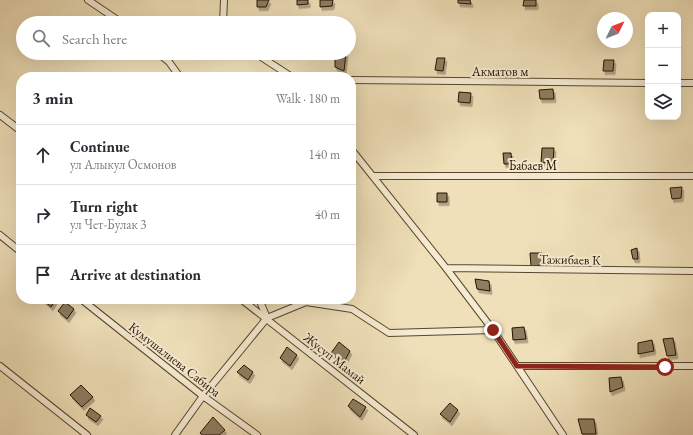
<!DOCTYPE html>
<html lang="en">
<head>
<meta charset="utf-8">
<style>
	body { margin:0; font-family:"EB Garamond",serif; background:#f7f7f7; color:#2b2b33 }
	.controls { position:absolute; right:12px; top:12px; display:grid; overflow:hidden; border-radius:8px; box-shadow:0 4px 16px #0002 }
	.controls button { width:36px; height:36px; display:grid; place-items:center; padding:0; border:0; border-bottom:1px solid #e1e1e2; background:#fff; color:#2b2b33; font:20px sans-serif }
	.compass { position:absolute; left:597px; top:12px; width:36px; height:36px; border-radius:50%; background:#fff; box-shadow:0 4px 16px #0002; rotate:47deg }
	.stop { position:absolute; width:12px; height:12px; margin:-9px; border:3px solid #8f2418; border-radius:50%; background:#fff }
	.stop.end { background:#8f2418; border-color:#fff; box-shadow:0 1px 4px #0008 }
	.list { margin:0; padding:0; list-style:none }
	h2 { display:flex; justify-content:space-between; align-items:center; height:52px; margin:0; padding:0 16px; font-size:17px }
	h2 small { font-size:13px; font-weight:400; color:#7c7c81 }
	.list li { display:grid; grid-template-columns:26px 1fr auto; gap:12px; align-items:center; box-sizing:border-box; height:60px; padding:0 16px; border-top:1px solid #e1e1e2 }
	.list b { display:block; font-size:15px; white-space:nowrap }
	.list p { margin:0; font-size:13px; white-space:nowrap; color:#7c7c81 }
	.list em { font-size:13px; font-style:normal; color:#7c7c81 }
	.icon { flex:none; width:22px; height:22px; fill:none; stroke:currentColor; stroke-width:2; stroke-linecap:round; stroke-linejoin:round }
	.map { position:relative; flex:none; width:693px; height:435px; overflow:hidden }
	.search { position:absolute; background:#fff; box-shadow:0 4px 16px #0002; left:16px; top:16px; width:340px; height:44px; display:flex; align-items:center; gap:10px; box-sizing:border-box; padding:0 14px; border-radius:22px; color:#7c7c81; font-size:15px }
	.panel { position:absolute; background:#fff; box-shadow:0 4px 16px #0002; left:16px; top:72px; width:340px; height:232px; border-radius:16px }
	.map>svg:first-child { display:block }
	.building { fill:#8e7d60; stroke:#251200; filter:url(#shadow) }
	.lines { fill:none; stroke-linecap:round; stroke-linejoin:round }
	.minor-casing { stroke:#58462e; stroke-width:8 }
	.minor { stroke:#f5ebd2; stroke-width:6 }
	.route { stroke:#8f2418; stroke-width:5 }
	.labels { text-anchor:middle; stroke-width:4; stroke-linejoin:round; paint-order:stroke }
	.street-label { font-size:13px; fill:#251200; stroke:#f5ebd2 }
</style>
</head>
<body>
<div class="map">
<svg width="693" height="435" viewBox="0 0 693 435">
	<defs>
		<filter id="shadow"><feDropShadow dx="2" dy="3.5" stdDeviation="0" flood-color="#0004"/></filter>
	</defs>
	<rect width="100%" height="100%" fill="#efe0b9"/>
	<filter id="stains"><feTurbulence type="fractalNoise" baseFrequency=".005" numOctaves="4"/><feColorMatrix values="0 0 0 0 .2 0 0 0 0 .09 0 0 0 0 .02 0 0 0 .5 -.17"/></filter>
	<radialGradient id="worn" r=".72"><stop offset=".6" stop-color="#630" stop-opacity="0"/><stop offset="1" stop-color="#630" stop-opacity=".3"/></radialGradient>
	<path class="building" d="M257,0H269L266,7H257Z
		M297,0H308V4L297,5Z
		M320,0H333L332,6L320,7Z
		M458,0H470L471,4L458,3Z
		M524,0H536V6H523Z
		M335,53H346L344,71L335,67Z
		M437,58H445L443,71L435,70Z
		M604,60H614L613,71H603Z
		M553,89L554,99H540L539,90Z
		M459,92L471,93L470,103L458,102Z
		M542,148H554L553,162L541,163Z
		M503,153H511L512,164H504Z
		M682,187L681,198L672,199L670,188Z
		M437,193H447V202H437Z
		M637,248L638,259H633L631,250Z
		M530,253H542V265L531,266Z
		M475,279L489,281L490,291L477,289Z
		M42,299H56L51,307Z
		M65,302L74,309L67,319L58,311Z
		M524,327L526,339L513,340L512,328Z
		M673,338L676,355L667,356L663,339Z
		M652,340L654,351L638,354V343Z
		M339,342L350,351L343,364L331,353Z
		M287,347L297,355L290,366L280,358Z
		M244,365L253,372L248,380L237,372Z
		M621,377L623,387L610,392L609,378Z
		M81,385L93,397L82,407L70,395Z
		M353,399L366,407L360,417L348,406Z
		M450,403L458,410L450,422L440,414Z
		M90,408L101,416L96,422L86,415Z
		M213,417L225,430L219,435H202L200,433Z
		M578,419H594L596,434H582Z"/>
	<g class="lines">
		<defs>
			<path id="minor" d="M88,0L122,23
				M223,23L224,0
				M158,53L169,62L180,77
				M255,53L292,77
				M351,80L648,83
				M678,83H693
				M0,115L21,131
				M351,149L446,268L493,330
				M373,176H693
				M0,235L21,252
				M446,268L693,271
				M81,299L203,396L257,435
				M241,299L414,435
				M259,299L267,318L306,302L352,309L389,333L493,330L563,435
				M0,366L87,435
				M517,366H693
				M175,435L203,396L267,318"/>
		</defs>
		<use href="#minor" class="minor-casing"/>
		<use href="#minor" class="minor"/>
	</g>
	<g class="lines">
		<path class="route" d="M493,330L517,366L665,367"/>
	</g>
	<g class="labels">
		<g class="street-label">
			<text x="500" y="76">Акматов м</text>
			<text x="533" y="170">Бабаев М</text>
			<text transform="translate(570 259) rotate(1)" y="5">Тажибаев К</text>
			<text transform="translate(335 358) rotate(38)" y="5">Жусуп Мамай</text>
			<text transform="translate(175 359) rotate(38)" y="5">Кумушалиева Сабира</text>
		</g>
	</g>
	<rect width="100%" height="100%" filter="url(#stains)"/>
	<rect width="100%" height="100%" fill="url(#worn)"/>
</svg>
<div class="controls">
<button>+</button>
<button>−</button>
<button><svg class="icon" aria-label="layers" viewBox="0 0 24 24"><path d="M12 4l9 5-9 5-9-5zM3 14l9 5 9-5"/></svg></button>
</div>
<svg class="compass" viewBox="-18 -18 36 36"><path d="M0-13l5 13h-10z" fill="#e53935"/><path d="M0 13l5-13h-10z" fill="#7c7c81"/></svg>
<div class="stop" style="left:665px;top:367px"></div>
<div class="stop end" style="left:493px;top:330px"></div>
<div class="search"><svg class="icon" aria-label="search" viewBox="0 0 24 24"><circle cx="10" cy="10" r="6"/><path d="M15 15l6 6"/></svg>Search here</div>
<section class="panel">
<h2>3 min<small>Walk · 180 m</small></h2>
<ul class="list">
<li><svg class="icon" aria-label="ahead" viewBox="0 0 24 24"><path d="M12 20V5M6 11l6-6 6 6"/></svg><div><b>Continue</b><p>ул Алыкул Осмонов</p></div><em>140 m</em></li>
<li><svg class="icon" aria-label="right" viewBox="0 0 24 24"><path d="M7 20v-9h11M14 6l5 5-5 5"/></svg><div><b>Turn right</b><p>ул Чет-Булак 3</p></div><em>40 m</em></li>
<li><svg class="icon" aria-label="arrive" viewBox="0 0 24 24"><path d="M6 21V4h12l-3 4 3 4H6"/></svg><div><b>Arrive at destination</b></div></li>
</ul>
</section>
</div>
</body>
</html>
